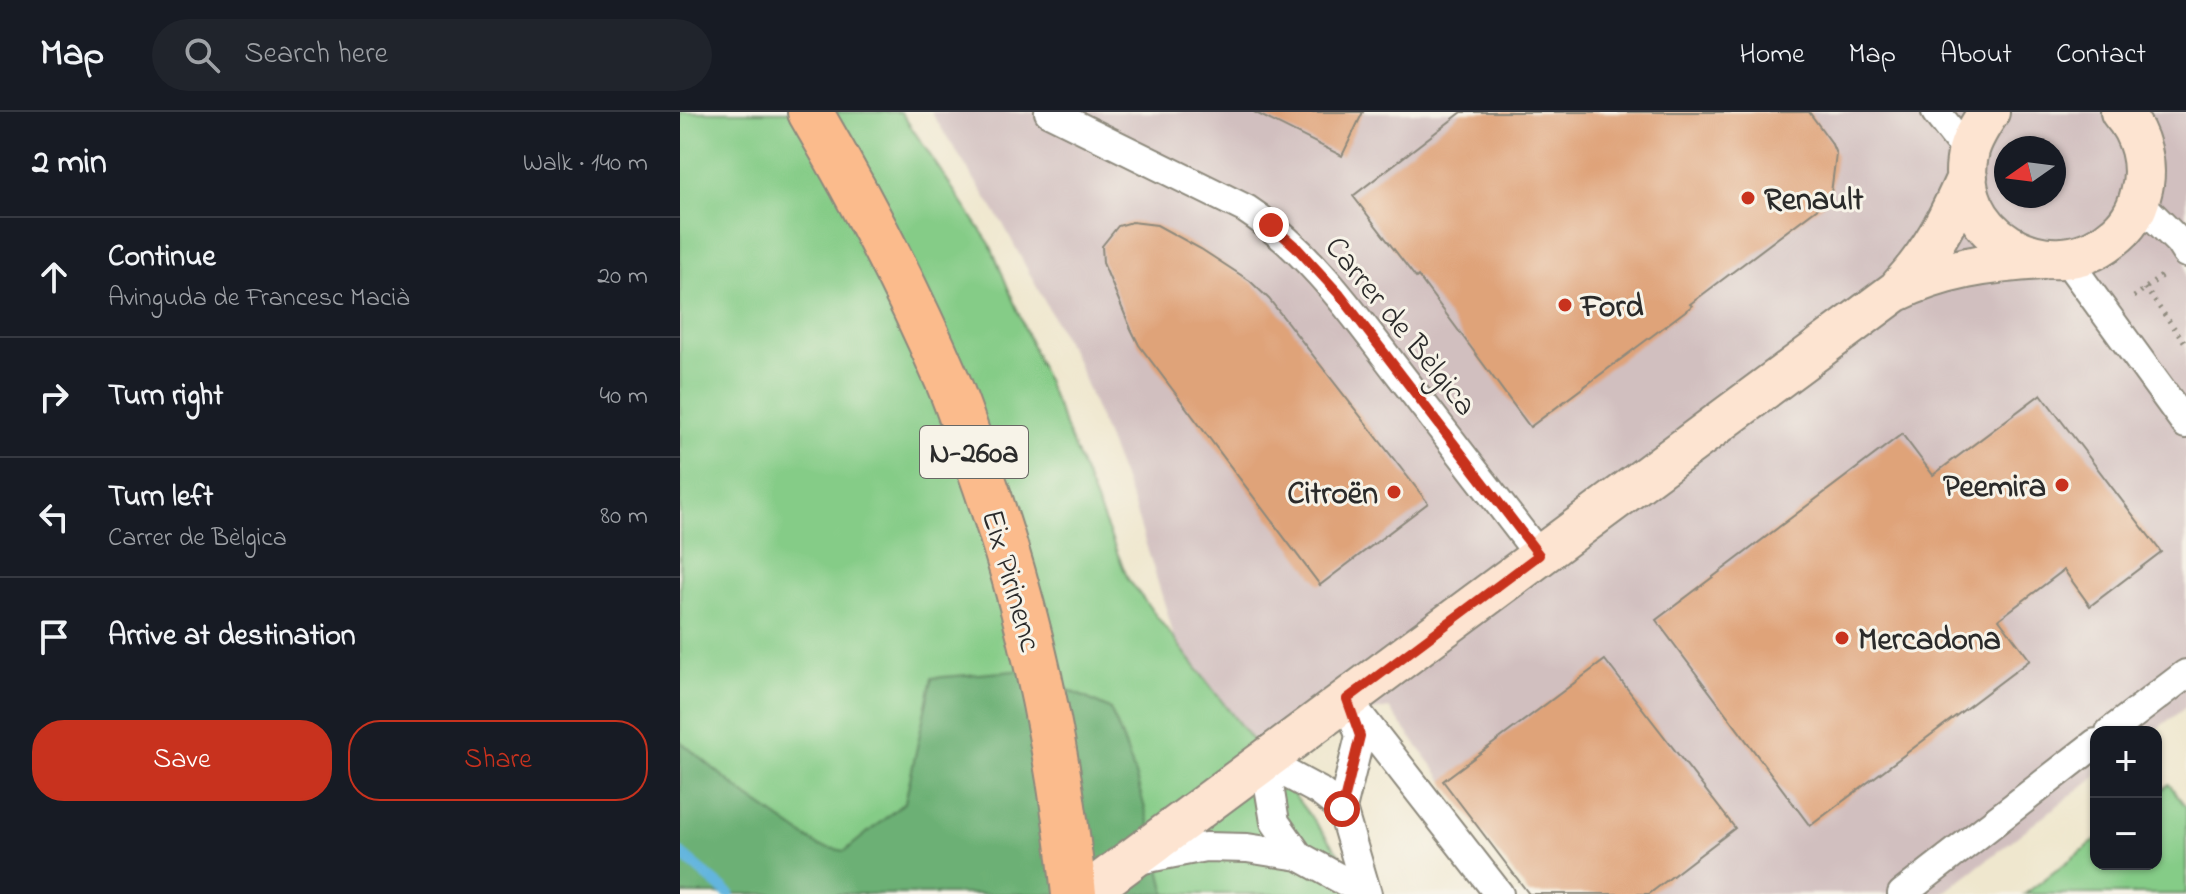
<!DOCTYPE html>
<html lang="en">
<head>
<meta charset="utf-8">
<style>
	body { margin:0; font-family:"Indie Flower",sans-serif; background:#20242c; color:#f1f3f6 }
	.controls { position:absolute; right:24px; bottom:24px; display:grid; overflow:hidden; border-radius:16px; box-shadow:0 2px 6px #0004 }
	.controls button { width:72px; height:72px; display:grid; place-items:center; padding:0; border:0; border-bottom:2px solid #363941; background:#171b24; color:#f1f3f6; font:40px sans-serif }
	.compass { position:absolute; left:1314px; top:24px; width:72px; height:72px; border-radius:50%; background:#171b24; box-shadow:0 2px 6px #0004; rotate:256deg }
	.stop { position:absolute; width:24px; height:24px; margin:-18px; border:6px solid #c8321e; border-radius:50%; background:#fff }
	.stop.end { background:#c8321e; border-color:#fff; box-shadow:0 2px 8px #0008 }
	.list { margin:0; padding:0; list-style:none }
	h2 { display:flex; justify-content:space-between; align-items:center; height:104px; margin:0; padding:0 32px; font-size:34px }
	h2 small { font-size:26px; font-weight:400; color:#9ea1a6 }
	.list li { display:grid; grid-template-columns:52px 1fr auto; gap:24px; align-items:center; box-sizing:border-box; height:120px; padding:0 32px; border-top:2px solid #363941 }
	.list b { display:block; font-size:30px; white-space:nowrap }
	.list p { margin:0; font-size:26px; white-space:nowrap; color:#9ea1a6 }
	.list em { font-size:26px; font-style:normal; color:#9ea1a6 }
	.actions { display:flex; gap:16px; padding:24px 32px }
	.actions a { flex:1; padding:18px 0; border:2px solid #c8321e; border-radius:32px; text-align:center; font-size:28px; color:#c8321e }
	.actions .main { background:#c8321e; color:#fff }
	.icon { flex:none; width:44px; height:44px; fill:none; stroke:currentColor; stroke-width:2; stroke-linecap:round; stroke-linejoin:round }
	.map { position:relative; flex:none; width:1506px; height:782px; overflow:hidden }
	header { display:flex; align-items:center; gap:48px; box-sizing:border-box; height:112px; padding:0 40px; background:#171b24; border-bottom:2px solid #363941 }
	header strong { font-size:38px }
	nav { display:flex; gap:44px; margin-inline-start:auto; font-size:28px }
	.search { width:560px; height:72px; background:#20242c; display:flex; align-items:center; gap:20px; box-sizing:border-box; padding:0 28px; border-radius:44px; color:#9ea1a6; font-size:30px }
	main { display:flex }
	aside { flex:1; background:#171b24 }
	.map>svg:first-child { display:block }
	.industrial { fill:#d1bfbf; fill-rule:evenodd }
	.green { fill:#85cc87; stroke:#587c59; stroke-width:2 }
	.forest { fill:#6cb074; stroke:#4c6e50; stroke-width:2 }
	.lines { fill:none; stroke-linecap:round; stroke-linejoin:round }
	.stream { stroke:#63b5de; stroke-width:11 }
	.building { fill:#dfa379 }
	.minor-casing { stroke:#8d897c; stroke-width:32 }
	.secondary-casing { stroke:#8d897c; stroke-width:44 }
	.primary-casing { stroke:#8d897c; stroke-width:48 }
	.path { stroke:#8d897c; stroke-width:5; stroke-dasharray:2 6; stroke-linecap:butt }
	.minor { stroke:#fff; stroke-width:28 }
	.secondary { stroke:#fde4d1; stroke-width:40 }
	.primary { stroke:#fbbb8c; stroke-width:44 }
	.route { stroke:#c8321e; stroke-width:10 }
	.poi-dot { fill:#c8321e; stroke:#f7f3e8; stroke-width:3 }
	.labels { text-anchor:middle; stroke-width:6; stroke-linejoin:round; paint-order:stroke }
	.shield { fill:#f7f3e8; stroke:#686764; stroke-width:2 }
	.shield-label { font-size:30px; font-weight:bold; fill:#2b2b2b }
	.poi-label { font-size:32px; font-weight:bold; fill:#2b2b2b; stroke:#f7f3e8; text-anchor:start }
	.street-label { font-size:32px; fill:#2b2b2b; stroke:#f7f3e8 }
</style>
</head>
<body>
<header>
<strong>Map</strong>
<div class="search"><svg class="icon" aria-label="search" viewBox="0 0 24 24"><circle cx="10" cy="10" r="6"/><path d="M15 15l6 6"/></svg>Search here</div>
<nav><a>Home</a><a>Map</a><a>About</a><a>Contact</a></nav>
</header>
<main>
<aside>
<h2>2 min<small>Walk · 140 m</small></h2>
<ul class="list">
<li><svg class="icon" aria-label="ahead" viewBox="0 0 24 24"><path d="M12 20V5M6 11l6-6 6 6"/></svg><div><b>Continue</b><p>Avinguda de Francesc Macià</p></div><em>20 m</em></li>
<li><svg class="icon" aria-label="right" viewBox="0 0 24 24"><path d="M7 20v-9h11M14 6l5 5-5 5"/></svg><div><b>Turn right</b></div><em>40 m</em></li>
<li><svg class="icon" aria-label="left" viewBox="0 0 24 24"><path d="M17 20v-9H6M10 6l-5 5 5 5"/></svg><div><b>Turn left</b><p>Carrer de Bèlgica</p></div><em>80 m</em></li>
<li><svg class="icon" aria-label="arrive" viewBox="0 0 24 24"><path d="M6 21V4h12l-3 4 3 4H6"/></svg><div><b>Arrive at destination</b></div></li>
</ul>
<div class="actions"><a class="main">Save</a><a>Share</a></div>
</aside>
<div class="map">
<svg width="1506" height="782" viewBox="0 0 1506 782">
	<rect width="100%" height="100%" fill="#f7f3e8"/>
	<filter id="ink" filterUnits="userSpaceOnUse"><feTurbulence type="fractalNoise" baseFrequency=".0125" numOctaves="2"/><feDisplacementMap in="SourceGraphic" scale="16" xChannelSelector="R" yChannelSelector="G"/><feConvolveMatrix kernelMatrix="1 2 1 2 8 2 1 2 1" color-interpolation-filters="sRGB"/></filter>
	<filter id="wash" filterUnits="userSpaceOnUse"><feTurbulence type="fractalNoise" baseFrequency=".006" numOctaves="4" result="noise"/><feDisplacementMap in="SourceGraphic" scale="32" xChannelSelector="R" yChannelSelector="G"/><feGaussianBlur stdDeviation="1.8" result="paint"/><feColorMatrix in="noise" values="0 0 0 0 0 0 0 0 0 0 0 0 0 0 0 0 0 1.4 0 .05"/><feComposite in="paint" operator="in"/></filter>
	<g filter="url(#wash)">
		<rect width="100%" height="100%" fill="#efe7ce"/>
		<path class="industrial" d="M251,0H1506V595L1473,620H1416V664L1262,782H849L709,596L683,601L654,620L533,714L511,593L488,503L453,391L397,250L323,112ZM1326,36H1374V84H1326Z"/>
		<path class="green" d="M0,0H221L310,132L448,467L690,782H55L0,736Z
			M1489,672L1506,695V782H1345L1416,728V752H1476V683Z"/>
		<path class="forest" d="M345,558L430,597C457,656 471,718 486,782H0V629L67,684L139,734L165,739L225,690L252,566Z"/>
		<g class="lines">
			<path class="stream" d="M0,741L49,782"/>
		</g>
		<g id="blocks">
			<path class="building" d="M574,0H683L662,44Z
				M782,0H1129L1151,30L1156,42L1151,81L1143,92L1010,192L1012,194L850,315L738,164L736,166L673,84Z
				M452,110L477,113L521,137L570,169L589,187L748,391L640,473L459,233L451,217L423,151L422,134L438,114Z
				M1361,282L1481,440L1410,494L1384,458L1319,507L1350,548L1130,714L976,508L1222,322L1253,363Z
				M925,548L1055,716L969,782H849L763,669Z"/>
		</g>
	</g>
	<g filter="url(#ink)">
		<use href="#blocks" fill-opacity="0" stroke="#8d897c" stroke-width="2"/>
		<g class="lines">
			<defs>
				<path id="minor" d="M369,0L566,97C630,139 672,200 718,260C765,321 812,382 859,443
					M1256,0L1278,28L1290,36
					M1459,90L1499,130L1506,141
					M1386,147L1506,312
					M667,587L819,782
					M671,598L680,624L662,697L687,782
					M1430,620L1506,562
					M585,650L595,710L619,744
					M585,650L639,679L662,697
					M458,748L525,735L567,736L619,744L686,781
					M1222,782L1416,631"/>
				<path id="secondary" d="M1309,0C1301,12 1293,24 1289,38C1268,120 1367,179 1432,126C1447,115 1457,99 1461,81C1469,53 1460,21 1441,0
					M1220,175C1252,140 1268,108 1287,65
					M405,782L1215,180C1262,157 1310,150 1362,147"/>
				<path id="primary" d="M130,0C181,87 228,177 268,270C279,296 288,324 297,350C348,491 379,634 394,782"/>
			</defs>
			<use href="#minor" class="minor-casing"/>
			<use href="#secondary" class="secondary-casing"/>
			<use href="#primary" class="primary-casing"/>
			<path class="path" d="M1465,176L1506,232
				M1454,185L1484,162"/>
			<use href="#minor" class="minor"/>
			<use href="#secondary" class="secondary"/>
			<use href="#primary" class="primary"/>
		</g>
	</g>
	<g class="lines" filter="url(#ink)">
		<path class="route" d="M591,113L616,135L660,183L859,443L667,587L680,624L662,697"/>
	</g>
	<g class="poi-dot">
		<circle cx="1068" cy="86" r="8"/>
		<circle cx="885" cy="193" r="8"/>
		<circle cx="1382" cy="373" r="8"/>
		<circle cx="714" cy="380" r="8"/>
		<circle cx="1162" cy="526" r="8"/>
	</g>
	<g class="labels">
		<rect class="shield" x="240" y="314" width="108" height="52" rx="6"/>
		<g class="shield-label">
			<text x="294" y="350">N-260a</text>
		</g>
		<g class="poi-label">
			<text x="1084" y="97">Renault</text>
			<text x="901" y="204">Ford</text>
			<text x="1366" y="384" text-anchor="end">Peemira</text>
			<text x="698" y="391" text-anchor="end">Citroën</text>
			<text x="1178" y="537">Mercadona</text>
		</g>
		<g class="street-label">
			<text transform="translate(722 213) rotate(51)" y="11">Carrer de Bèlgica</text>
			<text transform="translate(333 468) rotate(74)" y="11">Eix Pirinenc</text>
		</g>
	</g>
</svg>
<div class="controls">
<button>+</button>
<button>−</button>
</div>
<svg class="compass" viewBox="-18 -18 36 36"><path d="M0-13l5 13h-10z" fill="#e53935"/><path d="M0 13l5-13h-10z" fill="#9ea1a6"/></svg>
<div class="stop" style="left:662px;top:697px"></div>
<div class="stop end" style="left:591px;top:113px"></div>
</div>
</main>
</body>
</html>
